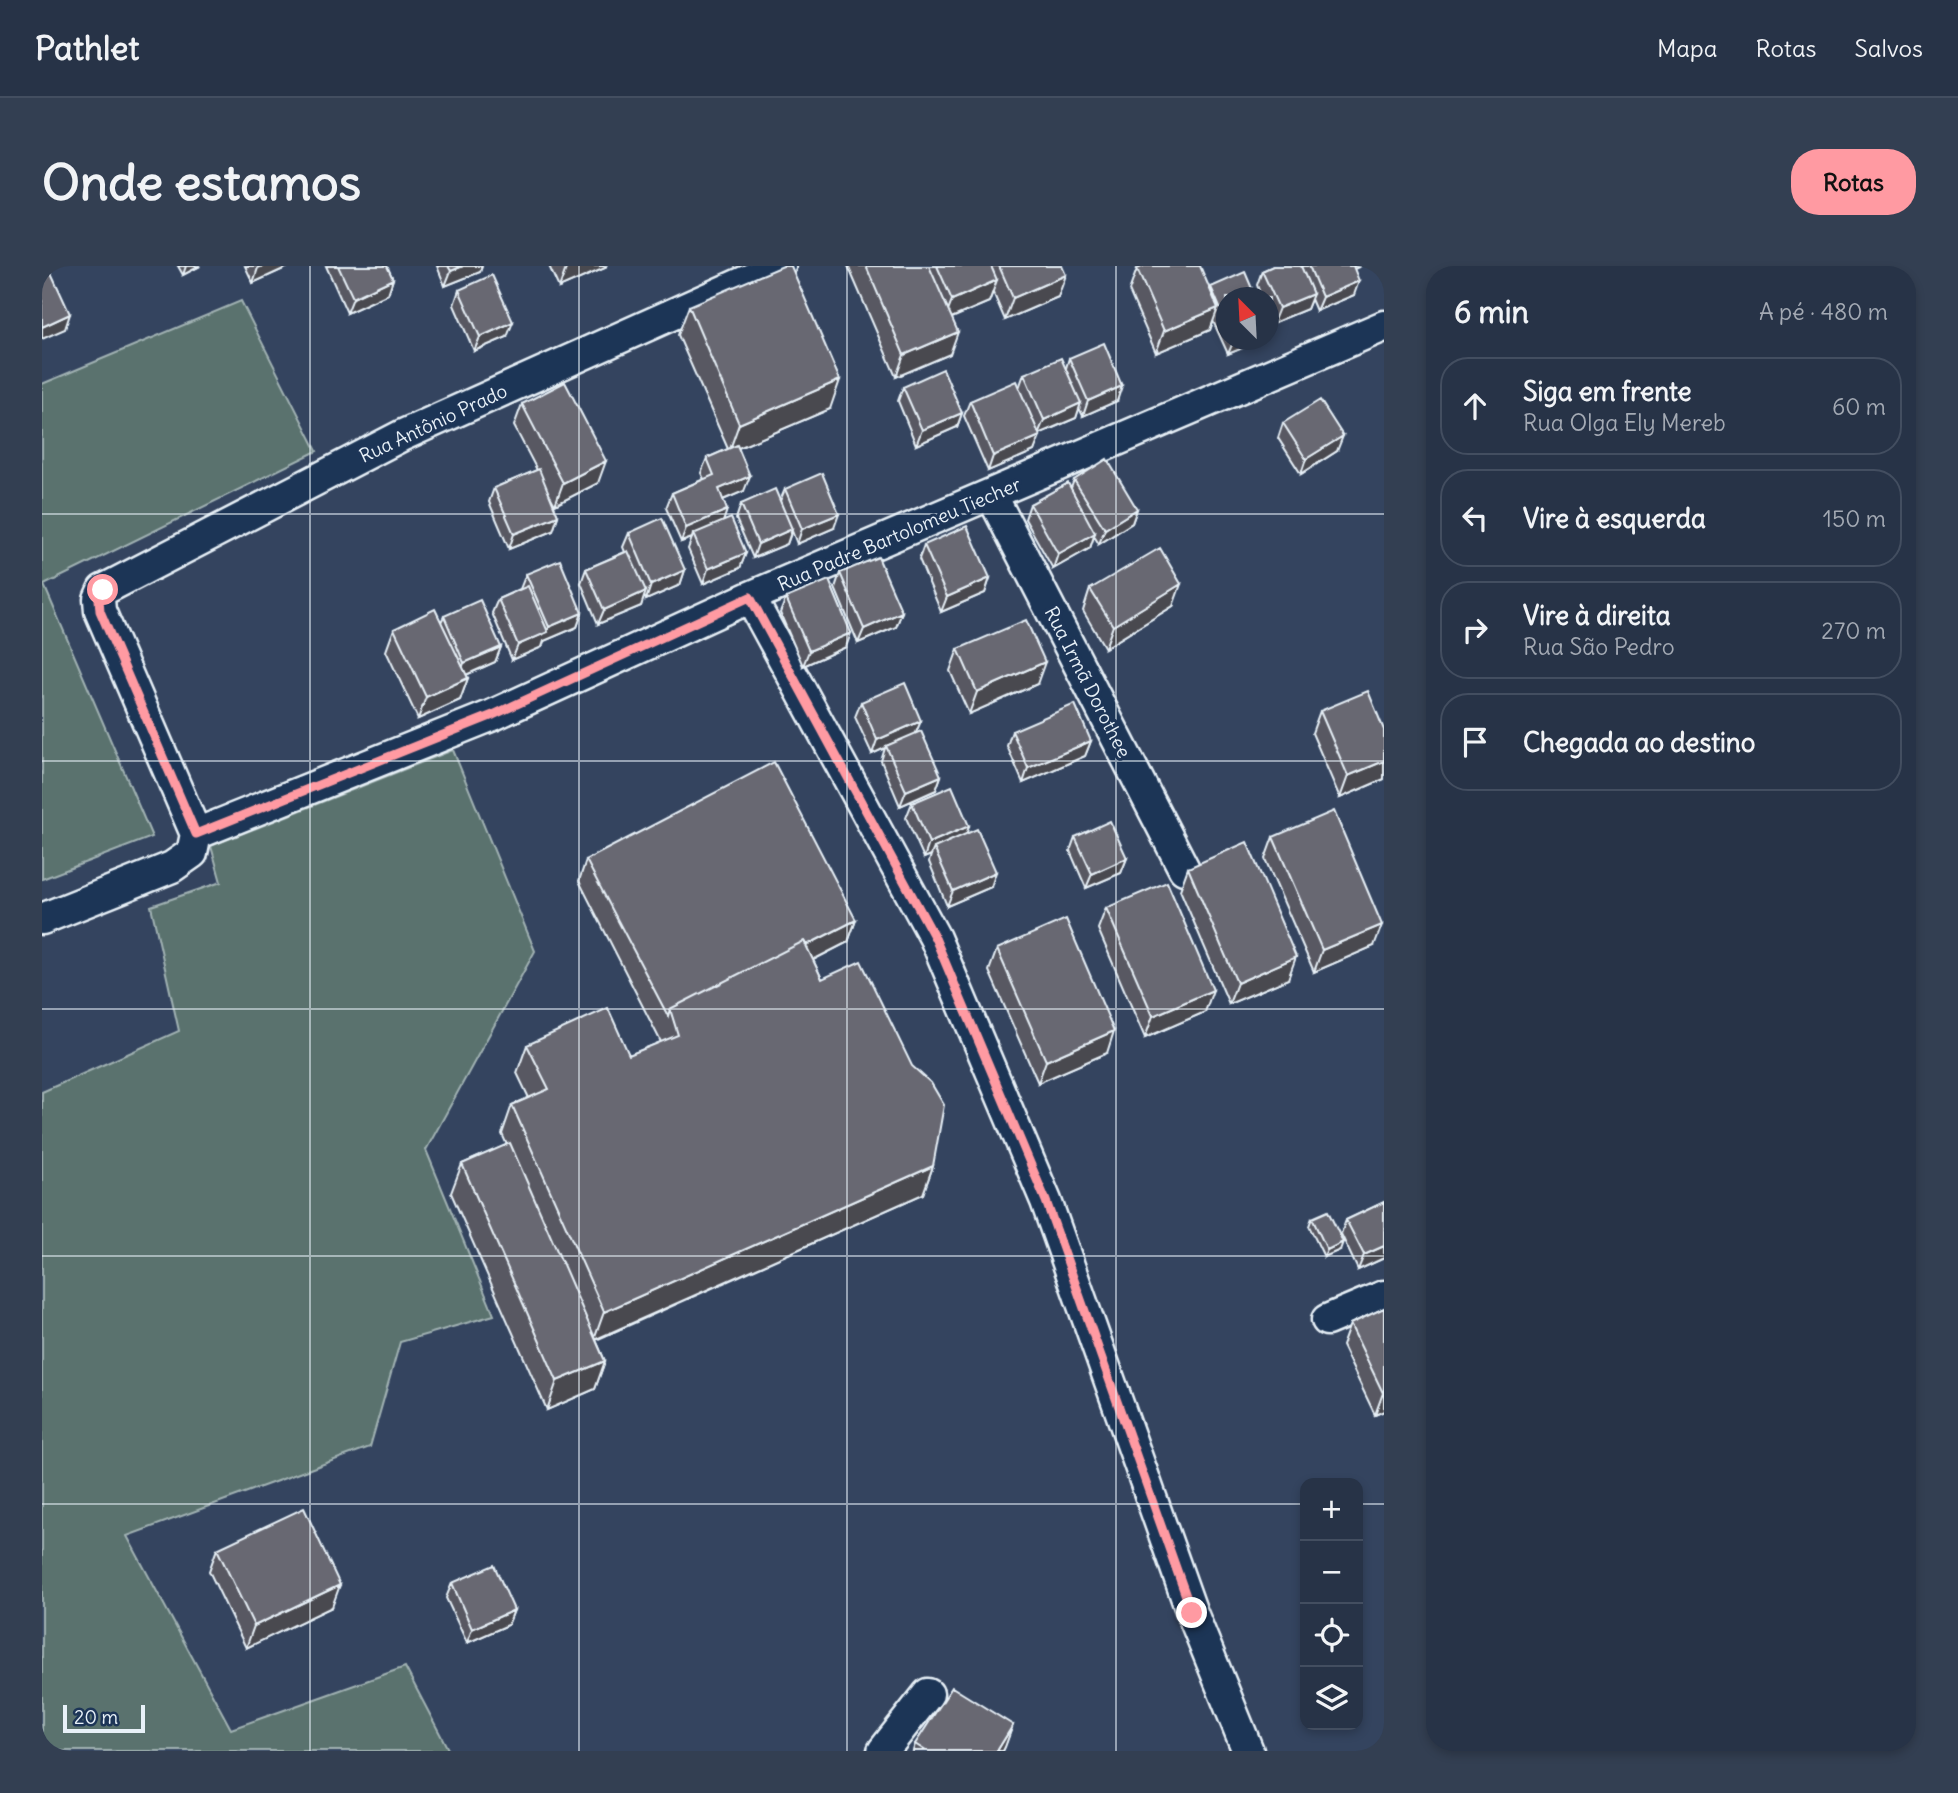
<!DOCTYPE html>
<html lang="pt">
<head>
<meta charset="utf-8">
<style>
	body { margin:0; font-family:Delius,sans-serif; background:#333f52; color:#f1f3f6 }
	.controls { position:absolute; right:21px; bottom:21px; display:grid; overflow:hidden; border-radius:14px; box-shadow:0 4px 10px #0003 }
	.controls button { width:63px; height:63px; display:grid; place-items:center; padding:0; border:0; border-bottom:2px solid #434e60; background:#273347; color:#f1f3f6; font:35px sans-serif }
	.compass { position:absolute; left:1174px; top:21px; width:63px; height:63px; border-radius:50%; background:#273347; box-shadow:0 4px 10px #0003; rotate:336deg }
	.scale { position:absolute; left:21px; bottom:18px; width:82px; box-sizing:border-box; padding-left:7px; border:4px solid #e8f1f8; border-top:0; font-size:19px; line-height:24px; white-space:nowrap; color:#e8f1f8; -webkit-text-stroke:5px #1d3557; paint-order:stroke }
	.stop { position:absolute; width:21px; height:21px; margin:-16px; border:5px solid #ff9aa2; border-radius:50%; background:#fff }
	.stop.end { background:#ff9aa2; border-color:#fff; box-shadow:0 2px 7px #0008 }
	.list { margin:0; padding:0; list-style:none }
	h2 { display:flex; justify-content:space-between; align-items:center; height:91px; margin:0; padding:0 28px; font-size:30px }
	h2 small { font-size:23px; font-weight:400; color:#a4aab4 }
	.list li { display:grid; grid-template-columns:46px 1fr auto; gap:21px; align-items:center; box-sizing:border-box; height:98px; margin:0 14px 14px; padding:0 14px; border:2px solid #434e60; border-radius:28px }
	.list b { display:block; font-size:26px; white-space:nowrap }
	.list p { margin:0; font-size:23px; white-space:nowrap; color:#a4aab4 }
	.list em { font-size:23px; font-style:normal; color:#a4aab4 }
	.icon { flex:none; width:38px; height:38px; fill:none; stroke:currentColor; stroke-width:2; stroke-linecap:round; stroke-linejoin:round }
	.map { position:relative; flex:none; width:1342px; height:1485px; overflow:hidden; border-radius:28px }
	header { display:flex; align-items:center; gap:42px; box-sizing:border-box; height:98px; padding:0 35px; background:#273347; border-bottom:2px solid #434e60 }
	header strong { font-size:33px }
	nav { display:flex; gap:38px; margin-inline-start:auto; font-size:24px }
	.intro { display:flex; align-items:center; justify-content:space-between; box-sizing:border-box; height:168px; padding:0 42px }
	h1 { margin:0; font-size:49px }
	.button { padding:18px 32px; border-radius:28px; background:#ff9aa2; color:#111; font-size:24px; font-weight:700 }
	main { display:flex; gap:42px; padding:0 42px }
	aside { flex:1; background:#273347; border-radius:28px; box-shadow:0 4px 10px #0003 }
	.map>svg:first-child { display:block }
	.green { fill:#5a726e; stroke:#a1b2b3; stroke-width:2 }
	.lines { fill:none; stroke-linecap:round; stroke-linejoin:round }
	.minor-casing { stroke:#e8f1f8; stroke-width:35 }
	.minor { stroke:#1d3557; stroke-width:30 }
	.wall { fill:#595962; stroke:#e8f1f8; stroke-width:2 }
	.shaded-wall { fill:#494850; stroke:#e8f1f8; stroke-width:2 }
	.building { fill:#686772; stroke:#e8f1f8; stroke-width:2 }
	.route { stroke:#ff9aa2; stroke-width:9 }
	.grid { fill:none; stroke:#e8f1f8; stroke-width:2; stroke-opacity:0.55 }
	.labels { text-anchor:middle; stroke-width:6; stroke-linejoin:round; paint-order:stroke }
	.street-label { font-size:19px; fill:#e8f1f8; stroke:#1d3557 }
</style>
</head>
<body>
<header>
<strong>Pathlet</strong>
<nav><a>Mapa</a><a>Rotas</a><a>Salvos</a></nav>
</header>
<div class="intro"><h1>Onde estamos</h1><a class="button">Rotas</a></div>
<main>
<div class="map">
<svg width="1342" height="1485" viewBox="0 0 1342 1485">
	<rect width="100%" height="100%" fill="#34445f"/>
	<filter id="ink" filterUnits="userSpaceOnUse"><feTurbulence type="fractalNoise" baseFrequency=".0143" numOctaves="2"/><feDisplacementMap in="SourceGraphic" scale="14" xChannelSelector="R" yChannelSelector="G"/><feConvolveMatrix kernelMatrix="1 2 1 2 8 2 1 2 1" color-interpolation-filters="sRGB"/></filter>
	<g filter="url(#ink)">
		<path class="green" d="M199,35L275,185L2,319L110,571L0,613V118Z
			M411,484L493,685L384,884L452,1049L358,1076L328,1181L85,1270L189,1463L363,1401L407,1485H0V826L137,765L109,640L179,616L169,580Z"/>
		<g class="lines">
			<defs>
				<path id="minor" d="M949,228L1142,603
					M708,331L893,672L1004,935L1150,1347L1206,1485
					M154,568L451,449L708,331L1342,60
					M154,568L58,345L57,333L61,324L361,169L738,0
					M0,653L130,601L150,587L154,568
					M1285,1054L1342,1030
					M841,1485L886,1428"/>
			</defs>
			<use href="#minor" class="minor-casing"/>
			<use href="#minor" class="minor"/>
		</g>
		<path class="wall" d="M136,0H158L141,9Z
			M203,0H248L211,17Z
			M284,0H345L351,13L346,28L305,47Z
			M395,0H440L438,6L403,20Z
			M507,0H564L563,2L517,22Z
			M806,0H1020L1016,31L963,54L951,26L947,36L910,52L908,88L854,111Z
			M1231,0H1319L1312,3V29L1274,45L1269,33L1265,43L1231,57L1227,46V32H1220L1215,19L1220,5Z
			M1095,3L1168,24L1169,21L1185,32V74H1220L1186,88L1171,55L1168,64L1114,87L1087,25Z
			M417,24L465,71L432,85L412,39Z
			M647,40L788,143L696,182L702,225L681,234V255L704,287L698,302L661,318L646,283L650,272L639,276L624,242L630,227L662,213L659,207L665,192L686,183L636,69Z
			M1027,92L1075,135L1041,150L1037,142L1034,152L997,168L992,185L946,205L922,150L928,135L977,122L982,108L1024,102Z
			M861,121L920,147L915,161L874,179L856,135Z
			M480,138L556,217L513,239L506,226L516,250L511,265L467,283L447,236L452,222L495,204L472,160Z
			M1241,157L1295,185L1259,208L1236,172Z
			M1032,214L1095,243L1090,257L1057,278L1052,270L1048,282L1011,303L983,253L988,238L1029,222Z
			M743,223L792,262L755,278L750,265L745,278L711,292L694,253L699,238L738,235Z
			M587,267L643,304L638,319L604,334L602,330L599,340L556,358L539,317L544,303L583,286L581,281Z
			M882,279L948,312L943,327L899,346L877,293Z
			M798,307L860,346L854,361L816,377L793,322Z
			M484,308L540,347L535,361L502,375L500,381L470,394L450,347L456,333L478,323Z
			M1048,323L1131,340L1063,382L1041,345Z
			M744,332L804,381L761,400L738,347Z
			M402,350L459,381L453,396L424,409L426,412L418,434L376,453L344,385L352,363L399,356Z
			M916,383L995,418L927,448L908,405Z
			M819,436L874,467L899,510L894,524L858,540L839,495L843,482L830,488L813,451Z
			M1278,445L1342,464V513L1298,532L1270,467Z
			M970,465L1049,475L1043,490L981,517L965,480Z
			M870,537L925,567L949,621L905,640L887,596L889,589L882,592L864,552Z
			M1033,571L1085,592L1079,607L1044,622L1028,585Z
			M1231,571L1332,680L1272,706L1223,593Z
			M544,594L814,654L806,676L771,694L780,713L891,900L881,928L554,1074L563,1095L553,1123L505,1144L409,927L420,898L465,879L460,868L470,839L487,832L475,807L485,779L587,789L619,776L537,615Z
			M1146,602L1246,713L1187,738L1138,624Z
			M1064,642L1163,746L1103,772L1056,663Z
			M955,683L1065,787L996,817L947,705Z
			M1342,936V992L1316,1004L1299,968L1304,954Z
			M1270,952L1298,984L1282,991L1267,960Z
			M1342,1042V1145L1333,1149L1300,1080L1308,1058Z
			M175,1283L290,1341L204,1382L167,1305Z
			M410,1317L472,1344L466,1359L425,1377L404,1332Z
			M971,1459L961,1485H871L873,1478Z"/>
		<path class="shaded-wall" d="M144,0H158L141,9Z
			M221,0H248L211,17L216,2Z
			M421,0H440L438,6L403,20L409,5Z
			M525,0H564L563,2L517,22Z
			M1024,9L1016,31L963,54L971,32Z
			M351,13L346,28L305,47L311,32Z
			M955,14L947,36L902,55L910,34Z
			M1317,15L1312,29L1274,45L1280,31Z
			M1271,28L1265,43L1231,57L1237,42Z
			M1176,42L1168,64L1114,87L1122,65Z
			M28,48L23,63L0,73V61Z
			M471,56L465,71L432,85L438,71Z
			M916,66L908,88L854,111L862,89Z
			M1192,74H1220L1186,88Z
			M798,114L788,143L687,186L697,158Z
			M1080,120L1075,135L1041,150L1046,135Z
			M1039,137L1034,152L996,168L1002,154Z
			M920,147L915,161L874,179L880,164Z
			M998,170L992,185L946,205L951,190Z
			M1301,170L1295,185L1259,208L1264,193Z
			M564,195L556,217L513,239L521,217Z
			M708,210L702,225L671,238L677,223Z
			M1095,243L1090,257L1057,278L1063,263Z
			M685,244L680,259L651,268L650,272L639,276L644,262Z
			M797,248L792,262L755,278L760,263Z
			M516,250L511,265L467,283L472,268Z
			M750,263L745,278L711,292L716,278Z
			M1053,267L1048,282L1011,303L1016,288Z
			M704,287L698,302L661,318L666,303Z
			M643,304L638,319L604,334L609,319Z
			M948,312L943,327L899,346L905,331Z
			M1139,318L1131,340L1063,382L1071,360Z
			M604,325L599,340L556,358L562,344Z
			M860,346L854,361L816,377L822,363Z
			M540,347L535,361L502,375L500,381L470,394L476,379L505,366L507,361Z
			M809,367L804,381L761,400L767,385Z
			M459,381L453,396L417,412L422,397Z
			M1003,396L995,418L927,448L935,426Z
			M426,412L418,434L376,453L384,431Z
			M879,455L873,469L844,480L843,482L830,488L835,474Z
			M1049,475L1043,490L981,517L986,502Z
			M1342,495V513L1298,532L1306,510Z
			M899,510L894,524L858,540L864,525Z
			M927,560L922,575L892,582L889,589L882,592L887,577Z
			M1085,592L1079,607L1044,622L1050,608Z
			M954,606L949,621L905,640L911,625Z
			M814,654L806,676L635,763L630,748Z
			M1340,659L1332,680L1272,706L1280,684Z
			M1254,691L1246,713L1187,738L1195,717Z
			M1171,724L1163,746L1103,772L1111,750Z
			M1072,765L1065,787L996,817L1004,795Z
			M891,900L881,928L552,1074L562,1046Z
			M1301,976L1298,984L1282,991L1285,984Z
			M1342,980V992L1316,1004L1322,989Z
			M563,1095L553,1123L505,1144L515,1115Z
			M1341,1127H1342V1145L1333,1149Z
			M298,1319L290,1341L204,1382L212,1360Z
			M472,1344L466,1359L425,1377L430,1363Z
			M971,1459L963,1481L961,1485H955Z"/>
		<path class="building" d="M0,0H6L28,48L0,61Z
			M296,0H345L351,13L311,32Z
			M406,0H421L409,5Z
			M741,0H749L798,114L697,158L647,40Z
			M824,0H887L916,66L862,89Z
			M895,0H949L955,14L910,34Z
			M957,0H1020L1024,9L971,32Z
			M1102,0H1158L1176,42L1122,65L1095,3Z
			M1231,0H1259L1271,28L1237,42L1220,5Z
			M1267,0H1311L1317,15L1280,31Z
			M1203,6L1214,32H1185V58L1169,21Z
			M450,9L471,56L438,71L417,24Z
			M1062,77L1080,120L1046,135L1027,92Z
			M1019,92L1039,137L1002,154L982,108Z
			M901,103L920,147L880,164L861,121Z
			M974,115L998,170L951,190L928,135Z
			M523,116L564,195L521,217L480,138Z
			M1278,134L1301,170L1264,193L1241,157Z
			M695,179L708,210L677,223L685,244L644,262L630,227L672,209L665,192Z
			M1065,193L1095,243L1063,263L1032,214Z
			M497,203L516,250L472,268L452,222Z
			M780,207L797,248L760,263L743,223Z
			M1026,217L1053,267L1016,288L988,238Z
			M733,223L750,263L716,278L699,238Z
			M620,252L643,304L609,319L587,267Z
			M689,252L704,287L666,303L651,268Z
			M925,260L948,312L905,331L882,279Z
			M1118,282L1139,318L1071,360L1048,323Z
			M586,285L604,325L562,344L544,303Z
			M836,291L860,346L822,363L798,307Z
			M518,294L540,347L507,361L484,308Z
			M787,314L809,367L767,385L744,332Z
			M486,320L506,366L476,379L456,333Z
			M438,334L459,381L422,397L402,350Z
			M393,343L426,412L384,431L352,363Z
			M984,354L1003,396L935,426L916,383Z
			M863,417L879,455L835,474L819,436Z
			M1326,425L1342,464V495L1306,510L1278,445Z
			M1033,438L1049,475L986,502L970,465Z
			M879,465L899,510L864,525L844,480Z
			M732,496L814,654L765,679L762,675L628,743L626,750L544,594Z
			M910,520L927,560L887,577L870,537Z
			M1292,545L1340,659L1280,684L1231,571Z
			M1068,555L1085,592L1050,608L1033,571Z
			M935,563L954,606L911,625L892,582Z
			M1205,576L1254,691L1195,717L1146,602Z
			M1125,616L1171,724L1111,750L1064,642Z
			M1024,653L1072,765L1004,795L955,683Z
			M762,675L780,713L819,695L870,800L889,817L902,839L891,900L562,1046L470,839L507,823L485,779L566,742L587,789L636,769L628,743Z
			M468,877L563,1095L515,1115L420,898Z
			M1342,936V980L1322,989L1304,954Z
			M1286,945L1301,976L1285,984L1270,952Z
			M1342,1042V1127H1341L1308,1058Z
			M262,1242L298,1319L212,1360L175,1283Z
			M452,1299L472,1344L430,1363L410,1317Z
			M910,1421L971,1459L955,1485H884L873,1478Z"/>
	</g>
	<g class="lines" filter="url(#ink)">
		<path class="route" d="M61,324L57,333L58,345L154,568L451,449L708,331L893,672L1004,935L1150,1347"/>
	</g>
	<path class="grid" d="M268,0V1485M537,0V1485M805,0V1485M1074,0V1485M0,248H1342M0,495H1342M0,743H1342M0,990H1342M0,1238H1263M1316,1238H1342"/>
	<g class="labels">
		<g class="street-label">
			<text transform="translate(391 157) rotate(-25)" y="7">Rua Antônio Prado</text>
			<text transform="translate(857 268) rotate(-23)" y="7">Rua Padre Bartolomeu Tiecher</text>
			<text transform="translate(1046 416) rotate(63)" y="7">Rua Irmã Dorothee</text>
		</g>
	</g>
</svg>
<div class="controls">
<button>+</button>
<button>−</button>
<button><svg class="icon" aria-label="locate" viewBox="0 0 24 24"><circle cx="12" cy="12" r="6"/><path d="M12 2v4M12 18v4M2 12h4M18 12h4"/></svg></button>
<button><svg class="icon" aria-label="layers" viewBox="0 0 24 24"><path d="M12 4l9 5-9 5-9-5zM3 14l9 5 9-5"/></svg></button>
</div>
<svg class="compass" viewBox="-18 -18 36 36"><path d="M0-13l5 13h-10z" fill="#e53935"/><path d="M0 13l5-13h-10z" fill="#a4aab4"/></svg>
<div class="scale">20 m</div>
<div class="stop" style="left:61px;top:324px"></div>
<div class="stop end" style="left:1150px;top:1347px"></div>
</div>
<aside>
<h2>6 min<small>A pé · 480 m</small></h2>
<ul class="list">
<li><svg class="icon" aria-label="ahead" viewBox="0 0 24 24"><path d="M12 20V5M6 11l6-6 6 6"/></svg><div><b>Siga em frente</b><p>Rua Olga Ely Mereb</p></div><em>60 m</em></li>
<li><svg class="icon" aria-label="left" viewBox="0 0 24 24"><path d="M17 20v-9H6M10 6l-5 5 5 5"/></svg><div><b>Vire à esquerda</b></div><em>150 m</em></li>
<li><svg class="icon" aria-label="right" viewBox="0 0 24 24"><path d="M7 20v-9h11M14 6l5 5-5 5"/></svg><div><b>Vire à direita</b><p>Rua São Pedro</p></div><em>270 m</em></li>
<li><svg class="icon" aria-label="arrive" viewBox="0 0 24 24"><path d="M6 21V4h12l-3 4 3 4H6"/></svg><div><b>Chegada ao destino</b></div></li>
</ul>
</aside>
</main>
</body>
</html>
